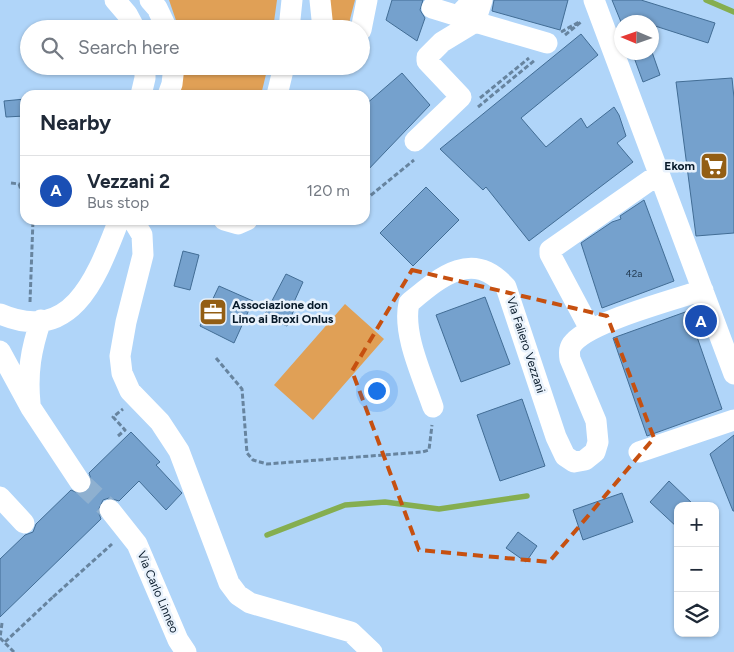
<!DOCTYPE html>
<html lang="en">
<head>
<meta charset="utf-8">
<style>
	body { margin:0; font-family:Figtree,sans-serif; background:#f6f6f7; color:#1f2937 }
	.controls { position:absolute; right:15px; bottom:15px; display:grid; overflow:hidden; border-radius:10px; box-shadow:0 1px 4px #0004 }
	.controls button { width:45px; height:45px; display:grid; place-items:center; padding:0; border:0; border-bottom:1px solid #e0e1e3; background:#fff; color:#1f2937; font:25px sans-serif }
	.compass { position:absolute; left:614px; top:15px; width:45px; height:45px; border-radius:50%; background:#fff; box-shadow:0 1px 4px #0004; rotate:272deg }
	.you { position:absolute; left:376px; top:390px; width:18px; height:18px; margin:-12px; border:4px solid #fff; border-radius:50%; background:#1a73e8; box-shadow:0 0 0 8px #1a73e833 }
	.badge { display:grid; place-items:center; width:32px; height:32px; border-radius:50%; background:#935e14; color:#fff; font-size:16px; font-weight:700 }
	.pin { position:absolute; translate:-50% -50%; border:2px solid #fff; box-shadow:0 1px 5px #0006 }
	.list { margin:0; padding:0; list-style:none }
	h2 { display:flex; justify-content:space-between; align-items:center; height:65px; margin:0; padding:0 20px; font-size:21px }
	h2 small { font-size:16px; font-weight:400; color:#747a83 }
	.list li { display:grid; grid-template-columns:32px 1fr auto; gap:15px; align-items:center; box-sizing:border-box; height:70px; padding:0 20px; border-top:1px solid #e0e1e3 }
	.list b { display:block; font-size:19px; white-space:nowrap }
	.list p { margin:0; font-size:16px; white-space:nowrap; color:#747a83 }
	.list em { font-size:16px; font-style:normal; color:#747a83 }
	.icon { flex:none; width:28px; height:28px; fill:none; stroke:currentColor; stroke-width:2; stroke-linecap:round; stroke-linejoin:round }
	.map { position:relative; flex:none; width:734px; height:652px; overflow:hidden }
	.search { position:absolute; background:#fff; box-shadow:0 1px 4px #0004; left:20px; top:20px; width:350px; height:55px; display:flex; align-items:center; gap:12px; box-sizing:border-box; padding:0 18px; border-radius:28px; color:#747a83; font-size:19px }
	.panel { position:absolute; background:#fff; box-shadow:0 1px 4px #0004; left:20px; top:90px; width:350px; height:135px; border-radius:15px }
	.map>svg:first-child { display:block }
	.green { fill:#e0a056 }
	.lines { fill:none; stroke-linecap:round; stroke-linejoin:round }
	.stream { stroke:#85ae50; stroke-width:5.5 }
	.building { fill:#75a1cd; stroke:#426d95 }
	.minor-tunnel { stroke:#8eb0d0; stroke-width:21; stroke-dasharray:21 11; stroke-linecap:butt }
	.path { stroke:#67849f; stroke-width:3; stroke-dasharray:5 2.5; stroke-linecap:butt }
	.minor { stroke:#fff; stroke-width:21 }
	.marked { fill:none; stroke:#c65010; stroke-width:4; stroke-dasharray:10 6; stroke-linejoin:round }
	.labels { text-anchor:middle; stroke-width:5; stroke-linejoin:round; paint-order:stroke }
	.number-label { font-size:10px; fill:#233c53 }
	.poi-label { font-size:12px; font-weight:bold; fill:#081a2a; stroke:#e9f2fc; text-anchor:end }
	.street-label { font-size:12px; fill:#081a2a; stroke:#e9f2fc }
</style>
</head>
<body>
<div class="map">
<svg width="734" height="652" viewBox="0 0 734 652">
	<rect width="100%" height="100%" fill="#b0d5f9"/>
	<path class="green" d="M169,0H277L273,29H179Z
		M326,0H355L349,23L339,28L327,26Z
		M184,66H268L261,95H179Z
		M345,304L384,339L313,420L274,385Z"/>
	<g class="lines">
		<path class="stream" d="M706,0L734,12
			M267,535L345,505L385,502L439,509L527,496"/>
	</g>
	<path class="building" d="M392,0H423L420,10L425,18L417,41L386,20Z
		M494,0H568L560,30L492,11Z
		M612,0H641L715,23L708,43L652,25V22H621Z
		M581,34L598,55L521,118L546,147L581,118L587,128L614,107L619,115L626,136L617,143L633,162L529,241L486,187L483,190L440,149Z
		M632,52H652L660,75L643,82Z
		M402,73L430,105L365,173V105Z
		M732,78L734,98V233L696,236L676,82Z
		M25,99V116L6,117L4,101Z
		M426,187L459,220L413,266L380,233Z
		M644,200L674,281L602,308L581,243L612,222L621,219L620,216Z
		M183,251L199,255L190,290L174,286Z
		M286,274L303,282L294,302L297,303L287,326L264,316Z
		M219,286L253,301L234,343L200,326Z
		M485,297L510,364L461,382L436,315Z
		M688,311L722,409L647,436L613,338Z
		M522,399L545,466L500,481L477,415Z
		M131,432L160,462L156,465L182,493L166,510L139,481L119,501L109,498L103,500L98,511L101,519L0,617V559L25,535L33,532L36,524L71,490L80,494L87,492L92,482L89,473Z
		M734,435V511H733L710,454Z
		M669,481L695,506H678V528L650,502Z
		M622,493L633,522L583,540L573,510Z
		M518,532L537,546L526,562L506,548Z"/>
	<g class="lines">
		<path class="minor-tunnel" d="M80,482L110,510"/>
		<path class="path" d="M561,32L579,22
			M565,35L581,22
			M480,98L529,58
			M478,107L535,60
			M11,183L19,184L25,201
			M365,200L414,160
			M30,302L33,220
			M216,358L242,389L247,453L253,460L267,464L422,452L429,450L432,425
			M118,436L125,430L113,417L123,409
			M53,597L112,544
			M2,623L0,638L14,652
			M5,642L54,596"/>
		<path class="minor" d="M115,0L127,14L135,29
			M150,0L157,8L167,29
			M320,0L323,29
			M482,0L475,22L547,43
			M594,0L734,374
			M432,8L458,16L473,0
			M289,29L292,0
			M361,30L367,0
			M141,95L145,78V66
			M168,95L172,84L174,66
			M277,95L284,66
			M415,141L461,97L427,61V57L442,42L475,22
			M133,220L142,235L143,255L126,322L120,356L122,373L130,391L160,422L179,451L229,583L238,595L250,603L351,632L372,652
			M224,220L238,224L247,220
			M0,314C74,346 98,273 119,220
			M590,329L550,254V250L659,174
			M0,351L31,408L80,482
			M30,403C27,373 31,349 41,320
			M433,407C423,377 402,334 409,303C439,278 472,248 506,287L556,437L565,456L574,462L585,460L595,452L598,442L596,421L570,359C569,352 569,347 574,342C593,321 673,300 703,290
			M639,452L734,420
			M0,497L24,523
			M110,510L137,544L178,640L186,652"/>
	</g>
	<path class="marked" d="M412,270L607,316L654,438L549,562L419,550L352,371Z"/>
	<defs>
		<symbol id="supermarket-square" viewBox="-11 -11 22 22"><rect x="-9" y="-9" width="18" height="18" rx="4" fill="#935e14" stroke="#e9f2fc"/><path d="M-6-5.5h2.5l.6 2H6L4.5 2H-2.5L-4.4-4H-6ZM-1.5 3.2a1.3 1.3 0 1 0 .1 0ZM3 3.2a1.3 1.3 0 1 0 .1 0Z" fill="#fff"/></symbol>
		<symbol id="office-square" viewBox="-11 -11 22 22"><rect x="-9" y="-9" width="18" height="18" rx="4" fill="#935e14" stroke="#e9f2fc"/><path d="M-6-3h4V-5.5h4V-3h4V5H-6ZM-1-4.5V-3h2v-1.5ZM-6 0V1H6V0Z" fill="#fff"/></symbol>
	</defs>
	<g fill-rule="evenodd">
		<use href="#supermarket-square" x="698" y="150" width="32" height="32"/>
		<use href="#office-square" x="197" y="296" width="32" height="32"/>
	</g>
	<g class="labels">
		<g class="number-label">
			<text x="634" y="277">42a</text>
		</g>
		<g class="poi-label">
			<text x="695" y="170">Ekom</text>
			<text x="232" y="309" text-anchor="start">Associazione don<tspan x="232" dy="14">Lino ai Broxi Onlus</tspan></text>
		</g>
		<g class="street-label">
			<text transform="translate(526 345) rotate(72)" y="4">Via Faliero Vezzani</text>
			<text transform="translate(158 592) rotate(67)" y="4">Via Carlo Linneo</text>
		</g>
	</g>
</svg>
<div class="controls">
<button>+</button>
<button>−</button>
<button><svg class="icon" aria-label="layers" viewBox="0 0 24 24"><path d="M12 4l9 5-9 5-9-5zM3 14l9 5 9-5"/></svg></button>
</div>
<svg class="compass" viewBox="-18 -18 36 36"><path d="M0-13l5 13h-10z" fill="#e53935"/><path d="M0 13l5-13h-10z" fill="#747a83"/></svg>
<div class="you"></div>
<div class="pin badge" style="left:701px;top:321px;background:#1a4fb4">A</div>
<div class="search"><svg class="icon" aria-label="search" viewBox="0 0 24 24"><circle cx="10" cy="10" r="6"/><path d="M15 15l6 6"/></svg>Search here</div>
<section class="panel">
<h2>Nearby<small></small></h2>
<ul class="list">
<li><span class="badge" style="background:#1a4fb4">A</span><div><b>Vezzani 2</b><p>Bus stop</p></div><em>120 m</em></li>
</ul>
</section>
</div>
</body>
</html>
